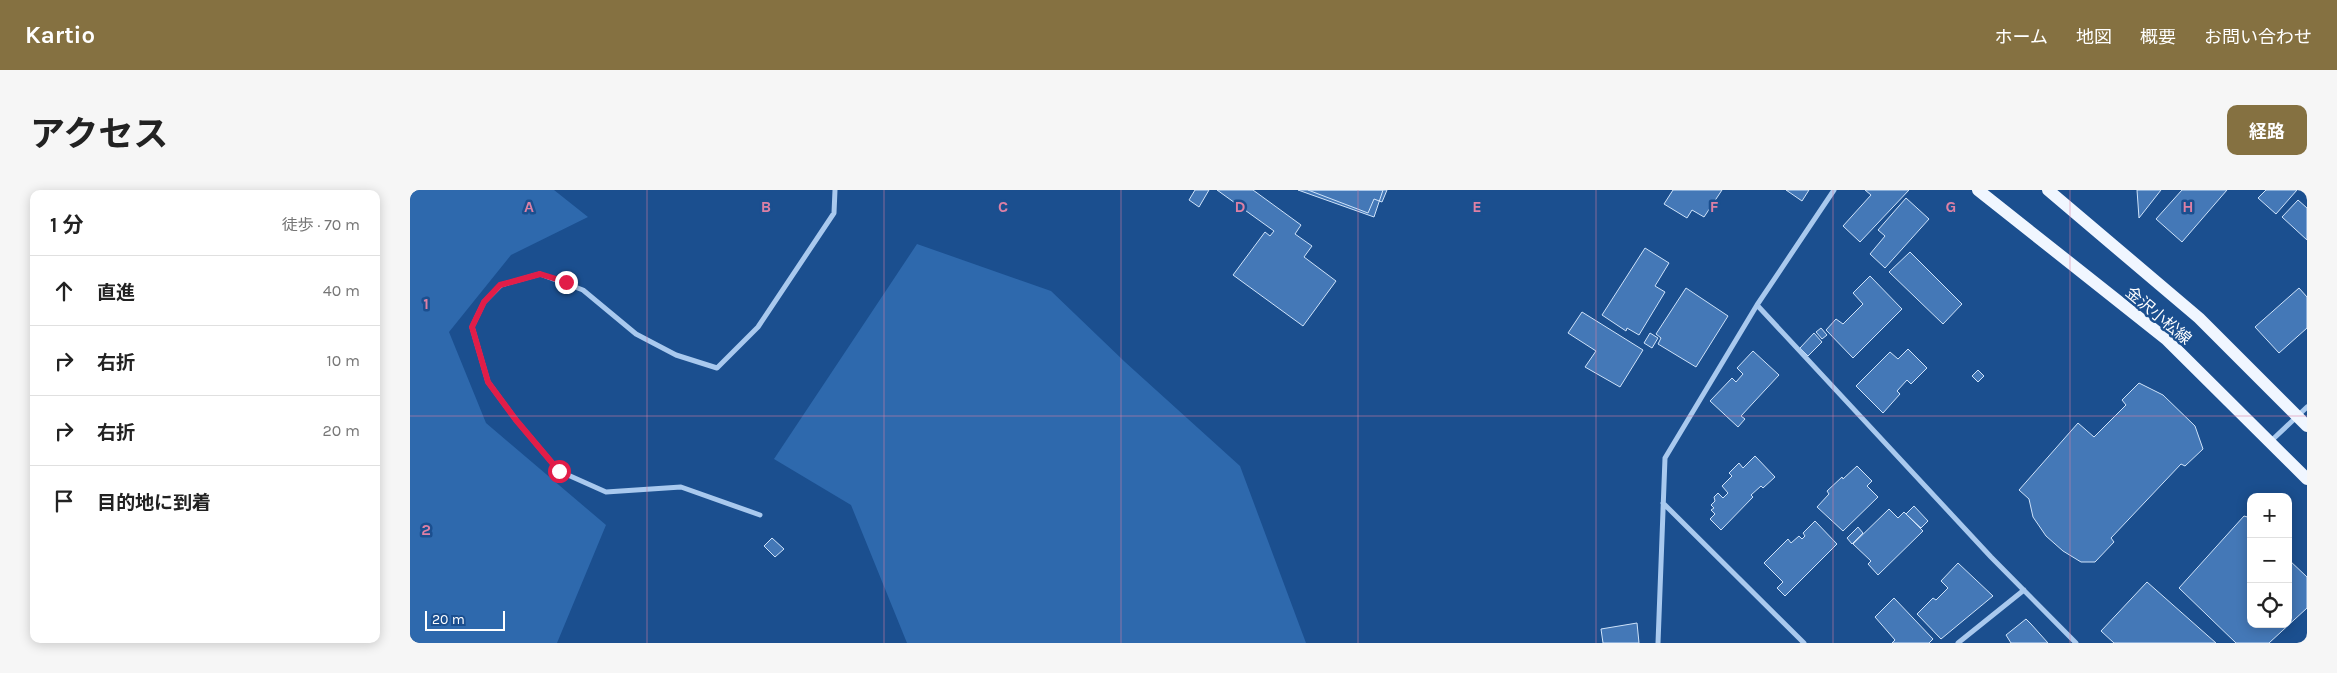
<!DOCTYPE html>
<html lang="ja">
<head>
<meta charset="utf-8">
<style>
	body { margin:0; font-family:Karla,"Noto Sans JP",sans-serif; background:#f6f6f6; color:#222 }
	.controls { position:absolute; right:15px; bottom:15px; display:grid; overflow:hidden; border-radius:10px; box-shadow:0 2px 12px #0003 }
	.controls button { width:45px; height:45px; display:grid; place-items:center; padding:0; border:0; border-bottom:1px solid #e0e0e0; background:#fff; color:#222; font:25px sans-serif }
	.scale { position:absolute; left:15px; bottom:12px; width:80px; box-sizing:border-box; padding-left:5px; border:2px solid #fff; border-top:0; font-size:14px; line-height:18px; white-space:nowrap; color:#fff; -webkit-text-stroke:4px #1b4f8f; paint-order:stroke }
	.stop { position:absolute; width:15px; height:15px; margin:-11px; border:4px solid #e11d48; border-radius:50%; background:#fff }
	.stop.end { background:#e11d48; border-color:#fff; box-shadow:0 1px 5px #0008 }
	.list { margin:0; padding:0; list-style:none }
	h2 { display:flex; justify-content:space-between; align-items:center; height:65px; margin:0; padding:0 20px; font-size:21px }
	h2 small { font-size:16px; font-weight:400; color:#767676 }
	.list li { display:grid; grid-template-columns:32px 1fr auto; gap:15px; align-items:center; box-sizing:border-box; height:70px; padding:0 20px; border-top:1px solid #e0e0e0 }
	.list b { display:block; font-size:19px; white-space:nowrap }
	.list em { font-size:16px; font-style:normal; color:#767676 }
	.icon { flex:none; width:28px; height:28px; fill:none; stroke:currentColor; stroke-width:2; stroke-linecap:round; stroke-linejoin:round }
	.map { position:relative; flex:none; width:1897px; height:453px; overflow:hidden; border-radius:10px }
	header { display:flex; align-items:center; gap:30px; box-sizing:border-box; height:70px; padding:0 25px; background:#857141; color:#fff }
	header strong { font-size:24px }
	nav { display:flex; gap:28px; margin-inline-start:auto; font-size:18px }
	.intro { display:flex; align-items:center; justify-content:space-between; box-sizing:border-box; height:120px; padding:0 30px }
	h1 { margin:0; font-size:35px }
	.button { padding:12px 22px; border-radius:10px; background:#857141; color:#fff; font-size:18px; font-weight:700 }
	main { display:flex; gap:30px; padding:0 30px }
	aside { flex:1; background:#fff; border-radius:10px; box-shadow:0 2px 12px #0003 }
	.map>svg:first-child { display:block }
	.green { fill:#2e69ad }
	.building { fill:#4478b7; stroke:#cfe3fa }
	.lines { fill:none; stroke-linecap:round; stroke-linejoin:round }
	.street { stroke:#a9c9ee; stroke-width:5 }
	.primary { stroke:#f0f6ff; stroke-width:12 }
	.route { stroke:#e11d48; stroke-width:6 }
	.grid { fill:none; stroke:#dd80a5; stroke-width:1; stroke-opacity:0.55 }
	.labels { text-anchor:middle; stroke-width:5; stroke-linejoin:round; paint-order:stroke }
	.street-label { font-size:16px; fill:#fff; stroke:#1b4f8f }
	.grid-label { font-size:16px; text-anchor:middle; font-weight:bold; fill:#dd80a5; stroke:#1b4f8f; stroke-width:5; stroke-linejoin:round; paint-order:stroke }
</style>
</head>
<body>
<header>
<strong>Kartio</strong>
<nav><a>ホーム</a><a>地図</a><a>概要</a><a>お問い合わせ</a></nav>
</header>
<div class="intro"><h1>アクセス</h1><a class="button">経路</a></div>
<main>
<aside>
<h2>1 分<small>徒歩 · 70 m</small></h2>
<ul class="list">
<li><svg class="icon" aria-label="ahead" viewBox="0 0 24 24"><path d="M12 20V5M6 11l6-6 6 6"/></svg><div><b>直進</b></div><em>40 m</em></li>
<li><svg class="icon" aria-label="right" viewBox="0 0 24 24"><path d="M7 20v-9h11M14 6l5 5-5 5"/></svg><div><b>右折</b></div><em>10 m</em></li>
<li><svg class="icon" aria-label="right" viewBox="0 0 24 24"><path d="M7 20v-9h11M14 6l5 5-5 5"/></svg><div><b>右折</b></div><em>20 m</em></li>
<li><svg class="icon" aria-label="arrive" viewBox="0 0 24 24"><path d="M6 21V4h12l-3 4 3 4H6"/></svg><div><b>目的地に到着</b></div></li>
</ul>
</aside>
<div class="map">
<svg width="1897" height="453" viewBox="0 0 1897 453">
	<rect width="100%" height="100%" fill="#1b4f8f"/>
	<path class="green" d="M0,0H144L178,27L101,65L39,142L76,233L196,335L147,453H0Z
		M507,54L641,101L715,172L830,276L896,453H497L441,315L364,269Z"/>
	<path class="building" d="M785,0H799L789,17L779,10Z
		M807,0H843L891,35L885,44L902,56L894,67L926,91L893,136L823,85L855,42L860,46L864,41Z
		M888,0H973L964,27Z
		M898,0H977L972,12L964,9L958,23Z
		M1263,0H1312L1294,27L1282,20L1277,28L1254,14Z
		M1376,0H1399L1392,11Z
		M1455,0H1499L1450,52L1433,36L1461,5Z
		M1727,0H1751L1729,28Z
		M1772,0H1817L1772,52L1746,29Z
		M1856,0H1887L1866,24L1848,8Z
		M1496,8L1519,29L1475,78L1460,64L1475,46L1468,40Z
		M1888,10L1897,18V50L1872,27Z
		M1235,58L1259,73L1245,96L1255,102L1229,145L1217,138L1216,141L1192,125Z
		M1500,62L1552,114L1533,134L1479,82Z
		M1460,86L1492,119L1443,168L1416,140L1426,129L1433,134L1453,114L1443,103Z
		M1276,98L1318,126L1286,177L1248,154L1251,148L1246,144Z
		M1889,98L1897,107V138L1869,163L1845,137Z
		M1172,122L1233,160L1210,197L1175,177L1186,161L1158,143Z
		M1411,138L1417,145L1412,149L1406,142Z
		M1240,143L1248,148L1242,158L1234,153Z
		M1404,143L1412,152L1398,166L1390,158Z
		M1498,159L1517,178L1501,194L1497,190L1487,201L1490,204L1473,223L1446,196L1480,162L1488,169Z
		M1343,161L1369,185L1331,226L1335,229L1328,237L1300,211L1322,188L1326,192L1333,184L1327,178Z
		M1568,180L1574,186L1568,192L1562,186Z
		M1729,193L1753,205L1785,236L1793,259L1775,276L1771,274L1701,348L1704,352L1685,372H1671L1653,361L1636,346L1623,327L1619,309L1609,300L1668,233L1684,247L1716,215L1712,210Z
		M1345,266L1365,287L1353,298L1351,296L1341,305L1343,307L1311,340L1300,329L1305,324L1301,320L1304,318L1301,315L1305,311L1304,307L1308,303L1313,308L1318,303L1312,296L1322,286L1319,283L1329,273L1333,278Z
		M1447,276L1462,291L1457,296L1468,307L1433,341L1407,317L1419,304L1417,301L1432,287L1433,289Z
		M1504,316L1518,331L1511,338L1496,324Z
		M1479,319L1488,328L1494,322L1513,341L1468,385L1458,374L1461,371L1443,354Z
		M1834,326L1841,328V434H1878V369L1897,387V418L1859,453H1826L1769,398Z
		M1405,331L1427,354L1375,406L1367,398L1373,392L1354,373L1378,349L1381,353L1389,346L1392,349L1395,346L1393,343Z
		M1448,337L1453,343L1442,354L1437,348Z
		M362,348L374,359L365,367L354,356Z
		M1548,373L1583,406L1531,449L1507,424L1523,408L1526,410L1538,398L1531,391Z
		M1737,392L1806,453H1704L1691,441Z
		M1484,408L1523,449L1519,453H1482L1485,450L1465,427Z
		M1616,429L1621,434L1638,453H1601L1596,445Z
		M1227,433L1229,453H1193L1191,439Z"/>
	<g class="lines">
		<path class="street" d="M1347,115L1581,367L1666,453
			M1861,251L1897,217
			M1253,313L1394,453
			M350,325L271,297L196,302L149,281L106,230L78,192L62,137L74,112L91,95L130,84L173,100L226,144L266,165L307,178L348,137L424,23L425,0
			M1248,453L1255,268L1347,115L1424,0
			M1548,453L1614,400"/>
		<path class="primary" d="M1568,0L1756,149L1897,289
			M1638,0L1789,128L1897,236"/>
	</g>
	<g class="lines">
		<path class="route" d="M149,281L106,230L78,192L62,137L74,112L90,95L130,84L156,92"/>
	</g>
	<path class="grid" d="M237,0V453M474,0V453M711,0V453M948,0V453M1186,0V453M1423,0V453M1660,0V453M0,226H1897"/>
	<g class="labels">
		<g class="street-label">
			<text transform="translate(1749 125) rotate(40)" y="6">金沢小松線</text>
		</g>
	</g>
	<g class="grid-label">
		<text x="119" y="22">A</text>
		<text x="356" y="22">B</text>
		<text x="593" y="22">C</text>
		<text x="830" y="22">D</text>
		<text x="1067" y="22">E</text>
		<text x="1304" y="22">F</text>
		<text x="1541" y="22">G</text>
		<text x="1778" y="22">H</text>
		<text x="16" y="119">1</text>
		<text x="16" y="345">2</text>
	</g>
</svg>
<div class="controls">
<button>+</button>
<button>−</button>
<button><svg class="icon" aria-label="locate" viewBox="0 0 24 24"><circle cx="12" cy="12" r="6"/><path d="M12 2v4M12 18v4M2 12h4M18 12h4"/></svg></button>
</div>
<div class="scale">20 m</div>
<div class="stop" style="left:149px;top:281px"></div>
<div class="stop end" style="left:156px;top:92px"></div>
</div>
</main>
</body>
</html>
